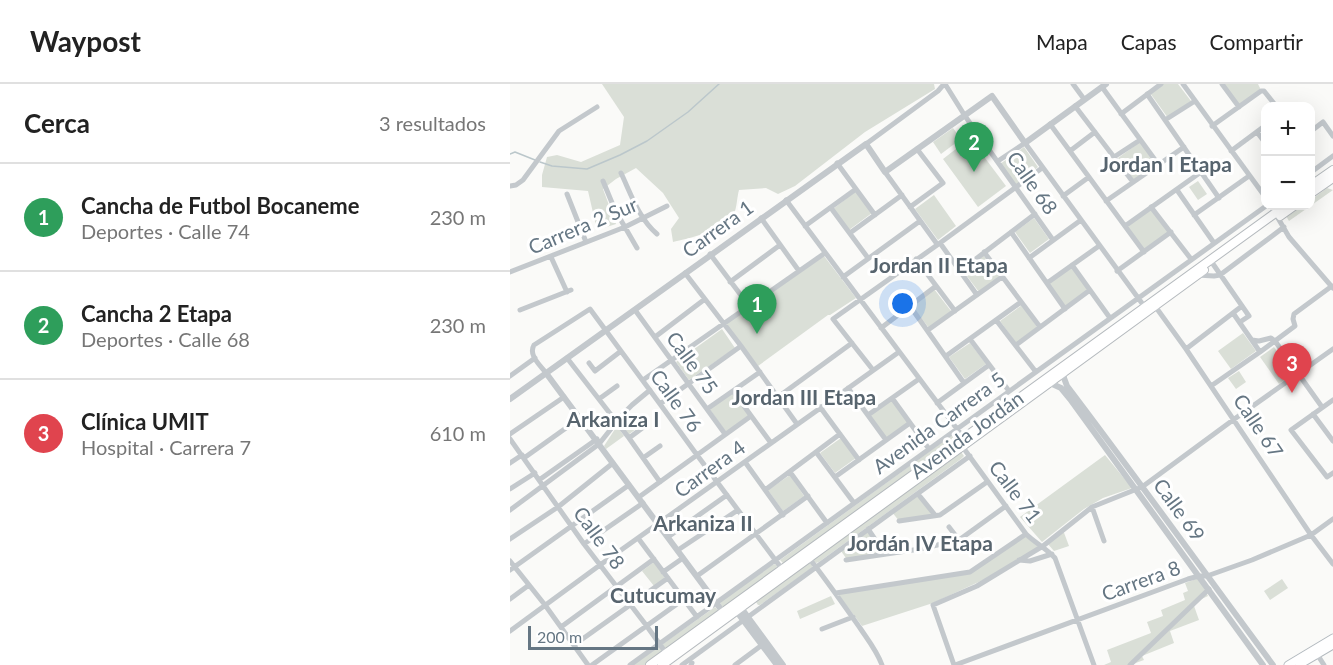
<!DOCTYPE html>
<html lang="es">
<head>
<meta charset="utf-8">
<style>
	body { margin:0; font-family:Lato,sans-serif; background:#f2f2f2; color:#222 }
	.controls { position:absolute; right:18px; top:18px; display:grid; overflow:hidden; border-radius:12px; box-shadow:0 6px 24px #0002 }
	.controls button { width:54px; height:54px; display:grid; place-items:center; padding:0; border:0; border-bottom:2px solid #e0e0e0; background:#fff; color:#222; font:30px sans-serif }
	.scale { position:absolute; left:18px; bottom:15px; width:130px; box-sizing:border-box; padding-left:6px; border:3px solid #657683; border-top:0; font-size:16px; line-height:21px; white-space:nowrap; color:#657683; -webkit-text-stroke:4px #fff; paint-order:stroke }
	.you { position:absolute; left:393px; top:220px; width:21px; height:21px; margin:-15px; border:4px solid #fff; border-radius:50%; background:#1a73e8; box-shadow:0 0 0 9px #1a73e833 }
	.badge { display:grid; place-items:center; width:39px; height:39px; border-radius:50%; background:#7c3aed; color:#fff; font-size:20px; font-weight:700 }
	.pin { position:absolute; translate:-50% -50px; filter:drop-shadow(0 2px 3px #0008) }
	.pin::after { content:''; position:absolute; top:32px; width:21px; height:18px; background:inherit; clip-path:polygon(0 0,100% 0,50% 100%) }
	.list { margin:0; padding:0; list-style:none }
	h2 { display:flex; justify-content:space-between; align-items:center; height:78px; margin:0; padding:0 24px; font-size:26px }
	h2 small { font-size:20px; font-weight:400; color:#767676 }
	.list li { display:grid; grid-template-columns:39px 1fr auto; gap:18px; align-items:center; box-sizing:border-box; height:108px; padding:0 24px; border-top:2px solid #e0e0e0 }
	.list b { display:block; font-size:22px; white-space:nowrap }
	.list p { margin:0; font-size:20px; white-space:nowrap; color:#767676 }
	.list em { font-size:20px; font-style:normal; color:#767676 }
	.map { position:relative; flex:none; width:823px; height:581px; overflow:hidden }
	header { display:flex; align-items:center; gap:36px; box-sizing:border-box; height:84px; padding:0 30px; background:#fff; border-bottom:2px solid #e0e0e0 }
	header strong { font-size:28px }
	nav { display:flex; gap:33px; margin-inline-start:auto; font-size:21px }
	main { display:flex }
	aside { flex:1; background:#fff }
	.map>svg:first-child { display:block }
	.green { fill:#dadfd7 }
	.lines { fill:none; stroke-linecap:round; stroke-linejoin:round }
	.stream { stroke:#bbc7cb; stroke-width:1.5 }
	.secondary-casing { stroke:#b3babf; stroke-width:9 }
	.primary-casing { stroke:#b5babe; stroke-width:10 }
	.minor { stroke:#c3c8cc; stroke-width:5 }
	.tertiary { stroke:#c3c8cc; stroke-width:6 }
	.secondary { stroke:#fff; stroke-width:7 }
	.primary { stroke:#fff; stroke-width:8 }
	.labels { text-anchor:middle; stroke-width:6; stroke-linejoin:round; paint-order:stroke }
	.street-label { font-size:20px; fill:#657683; stroke:#fff }
	.neighbourhood-label { font-size:21px; font-weight:bold; fill:#57646e; stroke:#fff }
</style>
</head>
<body>
<header>
<strong>Waypost</strong>
<nav><a>Mapa</a><a>Capas</a><a>Compartir</a></nav>
</header>
<main>
<aside>
<h2>Cerca<small>3 resultados</small></h2>
<ul class="list">
<li><span class="badge" style="background:#2e9e5b">1</span><div><b>Cancha de Futbol Bocaneme</b><p>Deportes · Calle 74</p></div><em>230 m</em></li>
<li><span class="badge" style="background:#2e9e5b">2</span><div><b>Cancha 2 Etapa</b><p>Deportes · Calle 68</p></div><em>230 m</em></li>
<li><span class="badge" style="background:#e0444e">3</span><div><b>Clínica UMIT</b><p>Hospital · Carrera 7</p></div><em>610 m</em></li>
</ul>
</aside>
<div class="map">
<svg width="823" height="581" viewBox="0 0 823 581">
	<rect width="100%" height="100%" fill="#fafaf8"/>
	<path class="green" d="M92,0H424L425,5L355,48L285,102L268,110L256,104L229,106C227,113 227,123 224,130C219,145 177,155 163,158L161,145L169,134L153,109L126,84L106,95L93,105L106,140L87,146L78,107L32,103V91L37,73L47,71L71,78L110,61L114,33Z
		M652,0H668L681,17L658,34L640,9Z
		M713,0H748L751,6L728,21Z
		M443,44L451,55L431,70L423,58Z
		M460,54L496,102L468,123L433,75Z
		M630,58L646,80L624,96L608,74Z
		M514,63L528,83L506,102L490,80Z
		M688,97L697,110L688,116L679,103Z
		M817,104L823,106L779,137L776,132L792,122H800L801,116Z
		M346,107L362,129L339,146L323,125Z
		M424,111L446,142L428,156L405,125Z
		M641,125L659,148L634,167L616,143Z
		M524,134L539,155L520,169L505,148Z
		M473,171L490,192L469,208L453,187Z
		M314,172L346,214L320,231H318L248,282L216,240Z
		M562,181L580,206L555,225L538,199Z
		M424,205L441,227L419,244L402,222Z
		M512,221L527,243L506,259L490,237Z
		M212,245L225,264L179,296L166,278Z
		M733,249L746,267L721,285L708,267Z
		M460,259L476,280L455,295L439,273Z
		M764,263L783,290L769,300L750,273Z
		M729,287L736,298L726,305L718,294Z
		M223,308L239,331L216,348L199,324Z
		M383,315L399,338L375,355L359,332Z
		M116,330L126,345L118,351L110,339Z
		M107,342L114,352L96,365L94,362Z
		M445,349L448,352L447,356L276,478L273,479L270,476Z
		M331,354L346,374L325,389L310,369Z
		M451,368L454,372L451,375L309,478L306,479L303,476Z
		M595,371L622,404L593,414L574,425L532,458L510,433Z
		M280,391L294,412L273,427L258,406Z
		M408,410L425,431L389,437L382,428Z
		M553,446L559,462L544,467L537,459Z
		M357,447L373,470L338,477L331,467Z
		M515,452L529,463L473,496L423,519L352,542L328,510L461,488Z
		M144,478L155,494L144,502L132,487Z
		M298,479H300L302,480V484L250,521H248L246,518L247,515Z
		M265,480L267,482L266,485L215,522H212L210,519L212,516L262,481Z
		M689,494L698,512L683,519L689,536L660,547L664,559L632,572L634,576L620,581H594L601,578L597,566L641,549L637,538L653,532L651,526L675,516L673,509L678,507L675,499Z
		M772,495L778,504L760,516L754,507Z
		M321,512L325,520L290,535L287,527Z
		M205,523L208,526L206,529L136,581H123Z"/>
	<g class="lines">
		<path class="stream" d="M0,70L5,68L25,76
			M30,78L42,82L77,85L110,71L137,57L178,28L209,0"/>
		<defs>
			<path id="secondary" d="M778,581L823,554
				M789,581L823,561"/>
			<path id="primary" d="M800,102L823,86
				M800,110L823,94
				M770,132L784,122
				M140,581L775,122
				M152,581L694,186"/>
		</defs>
		<use href="#secondary" class="secondary-casing"/>
		<use href="#primary" class="primary-casing"/>
		<path class="minor" d="M435,0L455,32L543,156
			M563,0L574,15
			M673,0L756,114
			M712,0L729,23
			M592,3L648,80
			M637,10L709,114
			M565,22L623,98
			M611,30L651,0
			M655,36L685,17
			M540,40L634,168
			M702,42L751,7H754L766,22
			M747,48L756,60
			M800,48L813,38L823,52
			M356,60L428,7L434,0
			M560,67L585,48
			M721,67L756,41
			M604,73L630,56
			M488,77L515,59L634,222
			M327,79L365,131
			M375,88L427,160
			M111,89C121,110 129,135 147,150
			M800,89L823,72
			M93,97L105,126L127,164
			M0,102L6,101L13,96L49,47L87,23
			M667,106L704,159
			M57,110L76,158
			M553,112L579,93
			M276,116L453,353L452,362L516,450C525,459 536,464 545,474L584,581
			M596,117L674,63
			M761,122L779,153L823,204
			M400,123L433,99L407,65
			M641,123L681,175
			M321,124L358,174
			M684,131L739,92
			M251,134L289,187
			M295,142L346,105
			M615,142L691,88
			M501,148L555,225
			M340,149L392,111
			M430,159L467,211
			M474,168L530,243
			M200,170L239,222
			M41,173L57,208
			M519,174L571,136
			M406,175L445,227
			M703,180L739,232L730,238
			M562,181L600,234
			M450,187L525,130
			M607,187L661,148
			M0,188L115,143L157,122
			M175,189L231,262L287,340
			M687,191L704,192L710,191L774,143
			M333,193L410,137
			M220,198L270,161
			M537,199L589,162
			M400,222L454,299
			M645,222L676,265L801,451L823,480
			M10,226L61,206
			M125,226L215,350
			M723,229L750,268
			M486,236L526,288
			M371,244L426,202
			M418,246L492,193
			M145,253L195,215
			M460,255L499,307
			M742,256L749,257L761,254L765,257
			M765,257L812,323
			M506,261L580,206
			M676,265L732,222
			M436,272L511,218
			M57,274L119,354L150,398
			M79,279L85,287L111,267
			M363,286L323,235L430,159L532,84
			M36,289C30,281 18,271 24,261L80,225L150,320L187,371L272,485
			M0,292L25,274
			M133,296L315,169
			M701,302L750,268L785,242L783,235L784,230L822,202
			M338,304L376,356
			M223,307L261,359
			M268,313L342,259
			M382,314L419,365
			M89,315L107,302
			M823,316L781,346L817,393L823,389
			M427,319L479,281
			M150,320L231,262
			M310,323L349,376
			M197,325L250,288
			M803,330L823,357
			M358,331L409,295
			M0,350L54,313
			M119,354L135,342
			M0,355L74,460L136,541L156,569
			M306,368L344,419
			M14,374L70,334
			M133,374L150,362
			M235,378L273,431
			M0,379L12,371
			M280,388L317,439
			M325,393L400,339
			M29,396L87,355
			M0,405L25,389
			M255,406L330,350
			M408,410L425,431
			M129,413L241,332
			M582,423L594,457
			M0,426L89,360L112,331L122,321L140,306
			M389,437L430,431L477,398
			M439,443L449,456
			M358,445L375,470
			M158,453L217,411
			M128,454L187,533
			M0,455L48,423L103,379
			M74,460L133,419
			M168,466L228,426
			M299,474C317,497 333,520 350,544C358,556 367,567 372,581
			M336,476L410,465L449,456L496,422
			M509,476L520,477L542,470
			M0,477L35,521L78,581
			M0,486L119,401
			M153,488L173,474
			M187,492L298,412
			M326,509L460,488L516,450
			M0,515L19,501
			M51,543L144,475
			M312,545L343,533
			M0,547L90,481L389,268
			M64,561L158,494
			M807,570L814,581
			M82,581L174,515
			M120,581L756,122
			M172,581L382,428L460,372
			M181,581L182,579
			M225,581L252,561
			M444,581L423,521L467,502L533,462L582,423L632,403L723,336L823,265
			M445,581L678,495L689,492H697L742,476L801,451L823,435
			M620,581L699,505"/>
		<path class="tertiary" d="M554,288V294L557,302C627,394 694,488 763,581
			M36,289L213,528
			M540,299L551,304L560,315L753,581
			M0,315L356,60L375,88L482,12L515,59L596,0
			M229,521L273,581
			M224,524L267,581"/>
		<use href="#secondary" class="secondary"/>
		<use href="#primary" class="primary"/>
	</g>
	<g class="labels">
		<g class="street-label">
			<text transform="translate(522 99) rotate(55)" y="7">Calle 68</text>
			<text transform="translate(73 142) rotate(-23)" y="7">Carrera 2 Sur</text>
			<text transform="translate(208 145) rotate(-36)" y="7">Carrera 1</text>
			<text transform="translate(182 279) rotate(54)" y="7">Calle 75</text>
			<text transform="translate(166 317) rotate(54)" y="7">Calle 76</text>
			<text transform="translate(429 339) rotate(-36)" y="7">Avenida Carrera 5</text>
			<text transform="translate(748 342) rotate(56)" y="7">Calle 67</text>
			<text transform="translate(457 351) rotate(-36)" y="7">Avenida Jordán</text>
			<text transform="translate(200 385) rotate(-36)" y="7">Carrera 4</text>
			<text transform="translate(505 408) rotate(53)" y="7">Calle 71</text>
			<text transform="translate(669 426) rotate(54)" y="7">Calle 69</text>
			<text transform="translate(89 454) rotate(54)" y="7">Calle 78</text>
			<text transform="translate(631 497) rotate(-20)" y="7">Carrera 8</text>
		</g>
		<g class="neighbourhood-label">
			<text x="656" y="88">Jordan I Etapa</text>
			<text x="429" y="189">Jordan II Etapa</text>
			<text x="294" y="321">Jordan III Etapa</text>
			<text x="103" y="343">Arkaniza I</text>
			<text x="193" y="447">Arkaniza II</text>
			<text x="410" y="467">Jordán IV Etapa</text>
			<text x="153" y="519">Cutucumay</text>
		</g>
	</g>
</svg>
<div class="controls">
<button>+</button>
<button>−</button>
</div>
<div class="scale">200 m</div>
<div class="you"></div>
<div class="pin badge" style="left:247px;top:250px;background:#2e9e5b">1</div>
<div class="pin badge" style="left:464px;top:88px;background:#2e9e5b">2</div>
<div class="pin badge" style="left:782px;top:309px;background:#e0444e">3</div>
</div>
</main>
</body>
</html>
